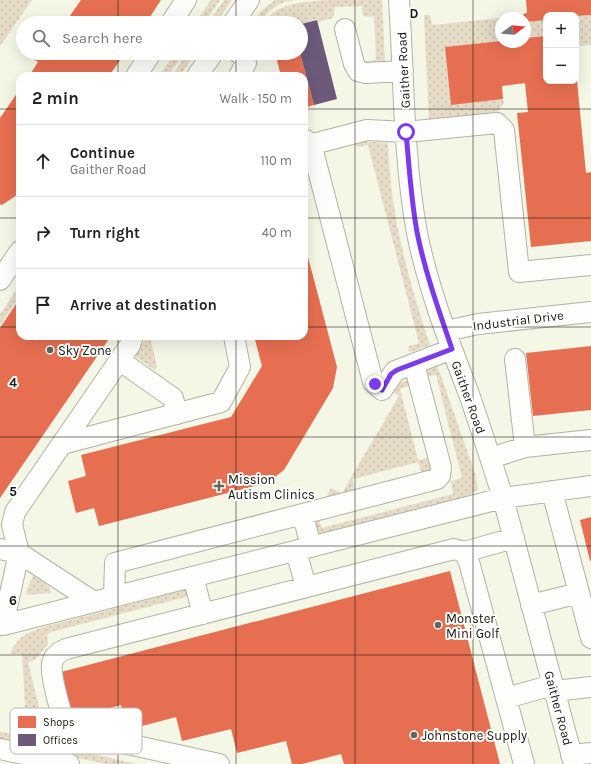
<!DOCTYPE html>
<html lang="en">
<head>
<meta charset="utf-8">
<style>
	body { margin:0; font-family:Karla,sans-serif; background:#f2f2f2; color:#222 }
	.controls { position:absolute; right:12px; top:12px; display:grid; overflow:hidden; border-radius:8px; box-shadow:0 4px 16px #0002 }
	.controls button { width:36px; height:36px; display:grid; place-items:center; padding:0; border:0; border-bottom:1px solid #e0e0e0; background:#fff; color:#222; font:20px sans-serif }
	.compass { position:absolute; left:495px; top:12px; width:36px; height:36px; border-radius:50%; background:#fff; box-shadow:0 4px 16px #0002; rotate:74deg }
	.stop { position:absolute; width:12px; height:12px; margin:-9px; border:3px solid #7c3aed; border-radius:50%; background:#fff }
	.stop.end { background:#7c3aed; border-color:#fff; box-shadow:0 1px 4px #0008 }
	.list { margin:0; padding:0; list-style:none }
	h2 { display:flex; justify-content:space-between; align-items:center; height:52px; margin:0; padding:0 16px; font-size:17px }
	h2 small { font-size:13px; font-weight:400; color:#767676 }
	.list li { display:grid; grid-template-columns:26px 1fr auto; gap:12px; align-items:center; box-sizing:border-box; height:72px; padding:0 16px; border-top:1px solid #e0e0e0 }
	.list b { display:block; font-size:15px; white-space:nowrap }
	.list p { margin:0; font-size:13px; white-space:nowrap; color:#767676 }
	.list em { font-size:13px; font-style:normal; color:#767676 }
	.icon { flex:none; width:22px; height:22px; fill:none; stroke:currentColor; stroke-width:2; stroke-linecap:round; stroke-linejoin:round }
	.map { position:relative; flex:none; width:591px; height:764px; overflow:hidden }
	.search { position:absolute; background:#fff; box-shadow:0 4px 16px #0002; left:16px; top:16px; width:292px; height:44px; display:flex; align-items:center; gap:10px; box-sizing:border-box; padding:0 14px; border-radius:22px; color:#767676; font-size:15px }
	.panel { position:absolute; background:#fff; box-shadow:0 4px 16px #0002; left:16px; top:72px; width:292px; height:268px; border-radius:12px }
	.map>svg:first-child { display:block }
	.grass { fill:url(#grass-dots) }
	.shops { fill:#e76f51 }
	.offices { fill:#6d597a }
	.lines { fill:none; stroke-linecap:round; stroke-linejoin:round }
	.minor-casing { stroke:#b1b3a7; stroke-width:22 }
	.minor { stroke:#fdfefb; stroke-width:20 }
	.route { stroke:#7c3aed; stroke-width:5 }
	.grid { fill:none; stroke:#17180e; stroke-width:1; stroke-opacity:0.55 }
	.poi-dot { fill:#64665a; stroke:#fff; stroke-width:1.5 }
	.labels { text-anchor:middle; stroke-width:4; stroke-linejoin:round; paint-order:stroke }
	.street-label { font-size:13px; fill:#17180e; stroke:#fff }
	.poi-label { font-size:13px; fill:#17180e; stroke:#fff; text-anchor:start }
	.key { fill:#fff; stroke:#b9bab7; stroke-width:1 }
	.key-label { font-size:11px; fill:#17180e }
	.grid-label { font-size:13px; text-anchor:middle; font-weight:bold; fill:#17180e; stroke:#fff; stroke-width:4; stroke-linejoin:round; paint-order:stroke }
</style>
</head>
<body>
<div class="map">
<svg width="591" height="764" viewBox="0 0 591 764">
	<defs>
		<pattern id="grass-dots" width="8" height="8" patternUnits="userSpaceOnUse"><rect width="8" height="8" fill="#e6dbc7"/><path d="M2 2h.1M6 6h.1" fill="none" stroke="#c5bbaa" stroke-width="1.8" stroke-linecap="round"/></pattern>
	</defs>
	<rect width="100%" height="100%" fill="#f4f7e6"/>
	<path class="grass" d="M0,0H32L0,46Z
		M211,0H220L204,23H195Z
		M224,0H232L216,23H208Z
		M275,0H294C279,2 268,10 260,23H252L261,11Z
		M324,0H382L385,63L368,64L365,63L366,61L376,60L374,17L363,16L362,6L335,7L333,18L318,22L317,19L301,24L263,23C279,2 300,3 324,0Z
		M424,15H430L432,25L501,18V41L445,47L451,104L503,99L504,103L495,116L429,123Z
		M591,15V45L576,46V16Z
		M546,20V36L525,38V22Z
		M175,53H184L168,76H159Z
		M187,53H195L180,76H172Z
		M359,141L388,143C390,213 408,279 430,345L411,352L408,350L409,346L419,343L368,145L357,147L355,144Z
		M20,285V296L0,325V314Z
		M143,336H150L157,366L155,370L136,357V353L144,341Z
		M437,365L476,476L478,490L463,498L317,535L313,518L318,517L322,528L453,494L451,481L462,478L436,375L425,377L424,371Z
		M409,380L411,385L400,389L418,460L429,458L432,471L422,473L418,462L353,479L354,491L328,497L327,495L331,488L342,493L399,396L391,391L393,384Z
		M34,574L50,588L51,593L27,595L26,591Z
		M185,590L188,595L186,597L51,632L47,635L48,644L35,660L28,662L48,744L137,764H106L0,741V732L11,734L14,722L26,724L22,654H10C17,637 28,632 44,627Z"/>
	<path class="shops" d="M81,0H161L146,23H65Z
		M526,0H591V15L576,16V15H546V20L525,22L523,14L527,13Z
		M546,36V81H577L586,173L591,172V241L531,247L517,113L528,112L525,83L502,86L503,99L451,105L445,47L501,41L525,42V38Z
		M37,53H125L109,76H29L38,62L33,59Z
		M275,53H300L314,105L304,108V76H281Z
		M20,89V193L2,205L0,204V118Z
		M304,242L337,367L333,388L284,470L267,483L99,526L94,508L76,513L68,481L86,476L81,455L231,417L262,366L254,336H304Z
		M20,298V336H111L0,498V328Z
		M591,346V410L533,416L526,353Z
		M591,517V561H590L580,520Z
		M450,571L500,764H344L341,754L302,764H292L286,741L237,753L231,729L182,741L176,717L127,730L121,705L73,718L61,672Z"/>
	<path class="offices" d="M317,20L337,99L314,105L300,53L301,24Z"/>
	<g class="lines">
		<defs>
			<path id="minor" d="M399,0C404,77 403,156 417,233C428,288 449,342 469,394C481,429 492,463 503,498L574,764
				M171,23L186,0
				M233,23L249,0
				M345,29L354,64L358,71L366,73L403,71
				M136,76L151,53
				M197,76L213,53
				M239,76L246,63L244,56L239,53
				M304,139L313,146L317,143L367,130L406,132L497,123L504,130L519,272L591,265
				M313,146V151L373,382L382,390L395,371L452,349
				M0,280L20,251
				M446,331L478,324L591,312
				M515,359L525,447
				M119,360L173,398L177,414
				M62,444L221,402L240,367L234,336
				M491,458L525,447L591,440
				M552,491L591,638
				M303,515L311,547
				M0,549L19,553L12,525L15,512L130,345L133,336
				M296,551L306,587
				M464,552L514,538
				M193,577L203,614
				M114,597L115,563L437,479L440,476L441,467L414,364
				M94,602L19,553L3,625L503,498L591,486
				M531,605L579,593
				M554,691L591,687
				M506,698L553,685
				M0,749L69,764
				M571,755L591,753
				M219,764L82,734C77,732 70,730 67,725C61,717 50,674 52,664C53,656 59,652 66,649L454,549L464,552L469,562L524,764"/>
		</defs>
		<use href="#minor" class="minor-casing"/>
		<use href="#minor" class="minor"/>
	</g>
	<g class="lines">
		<path class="route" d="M375,384L382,390L391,374L397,370L452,349C439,311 425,272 417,232C411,199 409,165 406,132"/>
	</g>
	<path class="grid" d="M118,0V23M236,0V23M355,0V764M473,0V764M118,53V76M236,53V76M0,109H20M304,109H591M0,218H20M304,218H591M0,327H20M304,327H591M118,336V764M236,336V764M0,437H591M0,546H591M0,655H591"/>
	<g class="poi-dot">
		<circle cx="50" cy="350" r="4"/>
		<path d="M217 480h4v4h4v4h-4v4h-4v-4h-4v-4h4z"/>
		<circle cx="438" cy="625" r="4"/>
		<circle cx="414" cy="735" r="4"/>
	</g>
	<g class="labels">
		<g class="street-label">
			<text transform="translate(403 70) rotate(-93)" y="5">Gaither Road</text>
			<text transform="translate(518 320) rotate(-7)" y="5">Industrial Drive</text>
			<text transform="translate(469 397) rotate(70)" y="5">Gaither Road</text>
			<text transform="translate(559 708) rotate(75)" y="5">Gaither Road</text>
		</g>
		<g class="poi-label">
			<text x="58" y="355">Sky Zone</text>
			<text x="228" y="484">Mission<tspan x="228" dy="15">Autism Clinics</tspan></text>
			<text x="446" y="623">Monster<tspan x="446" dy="15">Mini Golf</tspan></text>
			<text x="422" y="740">Johnstone Supply</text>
		</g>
	</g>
	<rect x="10" y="708" width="132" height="46" rx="6" class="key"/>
	<rect x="18" y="716" width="18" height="12" fill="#e76f51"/>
	<rect x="18" y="734" width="18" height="12" fill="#6d597a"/>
	<g class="key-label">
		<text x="43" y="726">Shops</text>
		<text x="43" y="744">Offices</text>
	</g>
	<g class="grid-label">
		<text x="414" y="18">D</text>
		<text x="13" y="387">4</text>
		<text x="13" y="496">5</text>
		<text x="13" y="605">6</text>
	</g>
</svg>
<div class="controls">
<button>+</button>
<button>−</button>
</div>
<svg class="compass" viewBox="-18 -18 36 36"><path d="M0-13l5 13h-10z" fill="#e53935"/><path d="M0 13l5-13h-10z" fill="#767676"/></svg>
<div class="stop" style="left:406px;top:132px"></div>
<div class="stop end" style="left:375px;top:384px"></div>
<div class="search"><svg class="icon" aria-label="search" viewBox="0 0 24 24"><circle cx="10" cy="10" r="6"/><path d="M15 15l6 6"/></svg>Search here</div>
<section class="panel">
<h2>2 min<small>Walk · 150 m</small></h2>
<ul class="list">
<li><svg class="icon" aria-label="ahead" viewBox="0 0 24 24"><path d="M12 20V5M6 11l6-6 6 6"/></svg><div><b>Continue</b><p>Gaither Road</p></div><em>110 m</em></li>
<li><svg class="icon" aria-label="right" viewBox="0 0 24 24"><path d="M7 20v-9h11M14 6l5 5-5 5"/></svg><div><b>Turn right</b></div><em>40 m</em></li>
<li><svg class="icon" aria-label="arrive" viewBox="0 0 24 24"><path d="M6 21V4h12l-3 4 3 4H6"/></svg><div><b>Arrive at destination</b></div></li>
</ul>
</section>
</div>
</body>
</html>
